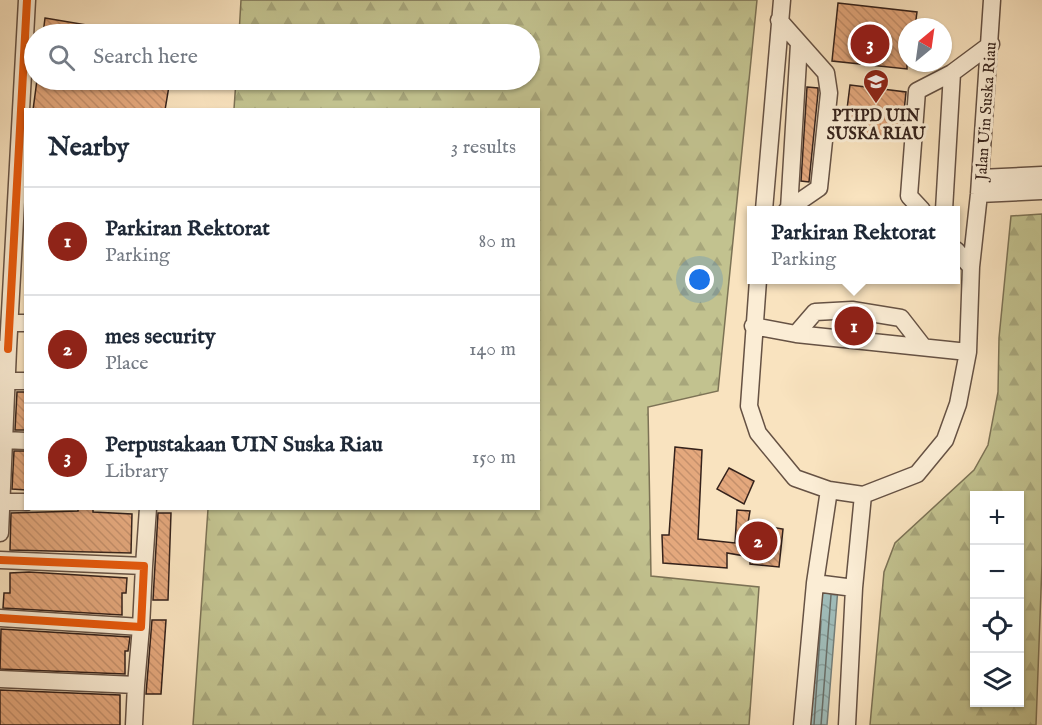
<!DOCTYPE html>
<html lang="en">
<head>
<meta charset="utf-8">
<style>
	body { margin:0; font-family:"IM FELL English",serif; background:#f6f6f7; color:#1f2937 }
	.controls { position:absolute; right:18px; bottom:18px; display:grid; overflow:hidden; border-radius:0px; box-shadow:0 2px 4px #0004 }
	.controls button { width:54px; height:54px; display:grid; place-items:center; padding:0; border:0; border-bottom:2px solid #e0e1e3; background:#fff; color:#1f2937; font:30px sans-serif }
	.compass { position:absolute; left:898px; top:18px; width:54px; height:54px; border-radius:50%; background:#fff; box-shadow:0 2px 4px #0004; rotate:29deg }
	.you { position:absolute; left:700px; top:280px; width:21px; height:21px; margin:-15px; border:4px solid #fff; border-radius:50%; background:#1a73e8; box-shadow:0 0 0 9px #1a73e833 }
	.badge { display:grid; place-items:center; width:39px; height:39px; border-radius:50%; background:#8f2418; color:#fff; font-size:20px; font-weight:700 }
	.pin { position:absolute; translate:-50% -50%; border:3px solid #fff; box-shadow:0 2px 6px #0006 }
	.popup { position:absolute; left:747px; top:206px; width:213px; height:78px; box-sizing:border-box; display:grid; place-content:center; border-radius:0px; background:#fff; filter:drop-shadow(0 2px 4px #0005); font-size:20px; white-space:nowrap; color:#747a83 }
	.popup b { font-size:22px; color:#1f2937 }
	.popup::after { content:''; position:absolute; left:50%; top:100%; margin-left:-12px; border:12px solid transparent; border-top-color:#fff }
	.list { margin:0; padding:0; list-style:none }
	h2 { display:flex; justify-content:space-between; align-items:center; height:78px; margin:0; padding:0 24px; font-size:26px }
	h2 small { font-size:20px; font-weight:400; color:#747a83 }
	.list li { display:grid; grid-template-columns:39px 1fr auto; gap:18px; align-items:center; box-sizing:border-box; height:108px; padding:0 24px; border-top:2px solid #e0e1e3 }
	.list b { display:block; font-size:22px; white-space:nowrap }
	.list p { margin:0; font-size:20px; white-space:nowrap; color:#747a83 }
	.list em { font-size:20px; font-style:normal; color:#747a83 }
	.icon { flex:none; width:33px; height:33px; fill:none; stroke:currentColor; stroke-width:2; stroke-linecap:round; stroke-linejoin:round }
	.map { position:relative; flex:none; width:1042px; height:725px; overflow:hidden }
	.search { position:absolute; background:#fff; box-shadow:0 2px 4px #0004; left:24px; top:24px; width:516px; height:66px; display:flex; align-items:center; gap:15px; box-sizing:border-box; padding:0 21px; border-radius:33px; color:#747a83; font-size:22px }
	.panel { position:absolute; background:#fff; box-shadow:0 2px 4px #0004; left:24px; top:108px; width:516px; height:402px; border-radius:0px }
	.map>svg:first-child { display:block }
	.forest { fill:url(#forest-firs); stroke:#7c7255; stroke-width:1.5; fill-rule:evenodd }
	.water { fill:url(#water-waves); stroke:#757f7a; stroke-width:1.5 }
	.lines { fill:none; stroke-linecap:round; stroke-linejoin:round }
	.shore { stroke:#6a706a; stroke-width:1.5 }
	.building { fill:url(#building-back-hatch); stroke:#35221b; stroke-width:1.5 }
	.minor-casing { stroke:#665244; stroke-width:19 }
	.minor { stroke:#fbedd5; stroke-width:16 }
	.cycleway-casing { stroke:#fbedd5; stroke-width:11 }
	.cycleway { stroke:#e8590c; stroke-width:8 }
	.labels { text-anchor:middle; stroke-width:6; stroke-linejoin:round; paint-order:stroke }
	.street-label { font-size:16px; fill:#35221b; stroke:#fbedd5 }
	.poi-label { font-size:16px; font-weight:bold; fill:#35221b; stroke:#fbedd5 }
</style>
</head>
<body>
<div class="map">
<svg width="1042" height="725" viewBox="0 0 1042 725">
	<defs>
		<pattern id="forest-firs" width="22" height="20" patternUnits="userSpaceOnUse" patternTransform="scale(1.5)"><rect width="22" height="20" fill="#c2c28f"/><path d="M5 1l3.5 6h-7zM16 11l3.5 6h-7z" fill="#a7a67b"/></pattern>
		<pattern id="water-waves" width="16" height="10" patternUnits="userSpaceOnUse" patternTransform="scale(1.5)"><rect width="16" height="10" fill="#a0bdba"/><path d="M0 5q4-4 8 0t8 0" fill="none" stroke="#8aa29f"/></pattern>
		<pattern id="building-back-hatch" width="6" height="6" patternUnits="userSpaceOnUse" patternTransform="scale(1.5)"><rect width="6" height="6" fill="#e4a87d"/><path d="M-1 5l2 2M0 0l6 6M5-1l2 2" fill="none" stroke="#c4906b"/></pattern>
	</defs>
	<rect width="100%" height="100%" fill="#f9e3bf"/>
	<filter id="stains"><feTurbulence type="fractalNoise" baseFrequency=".00333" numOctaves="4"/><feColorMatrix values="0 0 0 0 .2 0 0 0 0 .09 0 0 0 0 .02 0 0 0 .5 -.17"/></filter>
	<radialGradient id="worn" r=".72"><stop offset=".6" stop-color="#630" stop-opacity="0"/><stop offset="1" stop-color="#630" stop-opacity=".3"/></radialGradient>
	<path class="forest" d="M241,0H757L718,391L648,407L651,576L759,587L749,725H193L208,509L538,508V110L234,109L236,80H530V34H239Z
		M1042,214V564L1036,725H870L884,572L895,543L974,470L988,445L998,392L999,338L1011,216ZM974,496H1020V702H974Z"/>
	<path class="water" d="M818,585L838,588L827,725H808Z"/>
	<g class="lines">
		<path class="shore" d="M814,725L821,621
			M821,725L831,595"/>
	</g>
	<path class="building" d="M838,3L917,12L915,27H907V69L832,61Z
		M45,18L111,29L110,34H43Z
		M37,80H170L165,110H33Z
		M850,85L906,92L901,140L844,133Z
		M807,87L818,88V93L809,182L801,181Z
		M17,392H25L26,430H15Z
		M675,447L702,450L698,539L735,543L737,510L750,511L748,523L783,529L779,567L750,564V557L727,553V568L663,563L662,535H669Z
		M14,451H26V490L12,489Z
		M729,468L754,481L744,504L717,489Z
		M78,508H93V512L132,514L131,553L10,550L11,513L78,511Z
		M158,513H171L168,600H153Z
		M29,572L127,578L126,593H122V615L3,608L4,593H10V573Z
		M152,620H166L161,694H146Z
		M1,629L130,637L128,651H125V674L0,669Z
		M0,690L120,695V725H0Z"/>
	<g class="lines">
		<defs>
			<path id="minor" d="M779,20L826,73L829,93L819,188L787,210
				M980,178L1042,175
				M979,194L1042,191
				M789,209L799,44
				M764,210L782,0
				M922,210L909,196L917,91L952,73L991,44
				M944,210L952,73
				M956,250L971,267
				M758,280L749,406L758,433L795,478L829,490L815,583L802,725
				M10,323H26
				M753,326L796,334L968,352
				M796,334L815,312L852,310L901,318L922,345
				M0,349H8L0,533
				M8,349L27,0
				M7,381H26
				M4,440L26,441
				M829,490L863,495
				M2,502H26
				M0,560L144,566L141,627L0,618
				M144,566L148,508
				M815,583L854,588
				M0,679L136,685L134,725
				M136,685L141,627
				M847,725L854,588L863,495L917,474L945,440L958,404L968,352L971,267L979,194L992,0"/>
		</defs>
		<use href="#minor" class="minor-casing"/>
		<use href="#minor" class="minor"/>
		<defs>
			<path id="cycleway" d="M8,349L27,0
				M0,560L144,566L141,627L0,618"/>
		</defs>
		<use href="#cycleway" class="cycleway-casing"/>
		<use href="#cycleway" class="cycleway"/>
	</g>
	<defs>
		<symbol id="university-pin" viewBox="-11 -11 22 30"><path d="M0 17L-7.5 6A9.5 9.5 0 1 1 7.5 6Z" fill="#8f2418" stroke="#fbedd5"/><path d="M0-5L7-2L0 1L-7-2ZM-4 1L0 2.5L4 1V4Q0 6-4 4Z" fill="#fff"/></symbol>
	</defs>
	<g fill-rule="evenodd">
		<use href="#university-pin" x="861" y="67" width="30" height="40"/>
	</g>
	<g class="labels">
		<g class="street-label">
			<text transform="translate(985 111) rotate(-86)" y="6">Jalan Uin Suska Riau</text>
		</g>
		<g class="poi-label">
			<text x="876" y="121">PTIPD UIN<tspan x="876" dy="18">SUSKA RIAU</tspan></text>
		</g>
	</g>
	<rect width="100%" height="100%" filter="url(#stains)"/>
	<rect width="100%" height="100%" fill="url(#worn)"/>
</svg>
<div class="controls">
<button>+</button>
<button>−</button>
<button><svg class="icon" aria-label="locate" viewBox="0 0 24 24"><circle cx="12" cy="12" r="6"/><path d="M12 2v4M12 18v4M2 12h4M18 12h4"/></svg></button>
<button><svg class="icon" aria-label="layers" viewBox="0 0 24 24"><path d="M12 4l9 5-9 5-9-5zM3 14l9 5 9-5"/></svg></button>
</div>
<svg class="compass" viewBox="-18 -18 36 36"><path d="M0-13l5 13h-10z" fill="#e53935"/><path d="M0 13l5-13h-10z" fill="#747a83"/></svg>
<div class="you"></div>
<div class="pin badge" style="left:854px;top:326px">1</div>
<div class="popup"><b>Parkiran Rektorat</b>Parking</div>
<div class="pin badge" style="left:758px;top:541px">2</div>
<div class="pin badge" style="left:870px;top:44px">3</div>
<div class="search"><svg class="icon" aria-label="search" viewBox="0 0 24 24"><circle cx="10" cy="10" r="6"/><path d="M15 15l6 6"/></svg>Search here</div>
<section class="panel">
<h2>Nearby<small>3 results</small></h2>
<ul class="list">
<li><span class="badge">1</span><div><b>Parkiran Rektorat</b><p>Parking</p></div><em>80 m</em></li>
<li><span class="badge">2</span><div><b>mes security</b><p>Place</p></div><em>140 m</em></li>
<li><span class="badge">3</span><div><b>Perpustakaan UIN Suska Riau</b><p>Library</p></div><em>150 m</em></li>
</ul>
</section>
</div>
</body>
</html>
